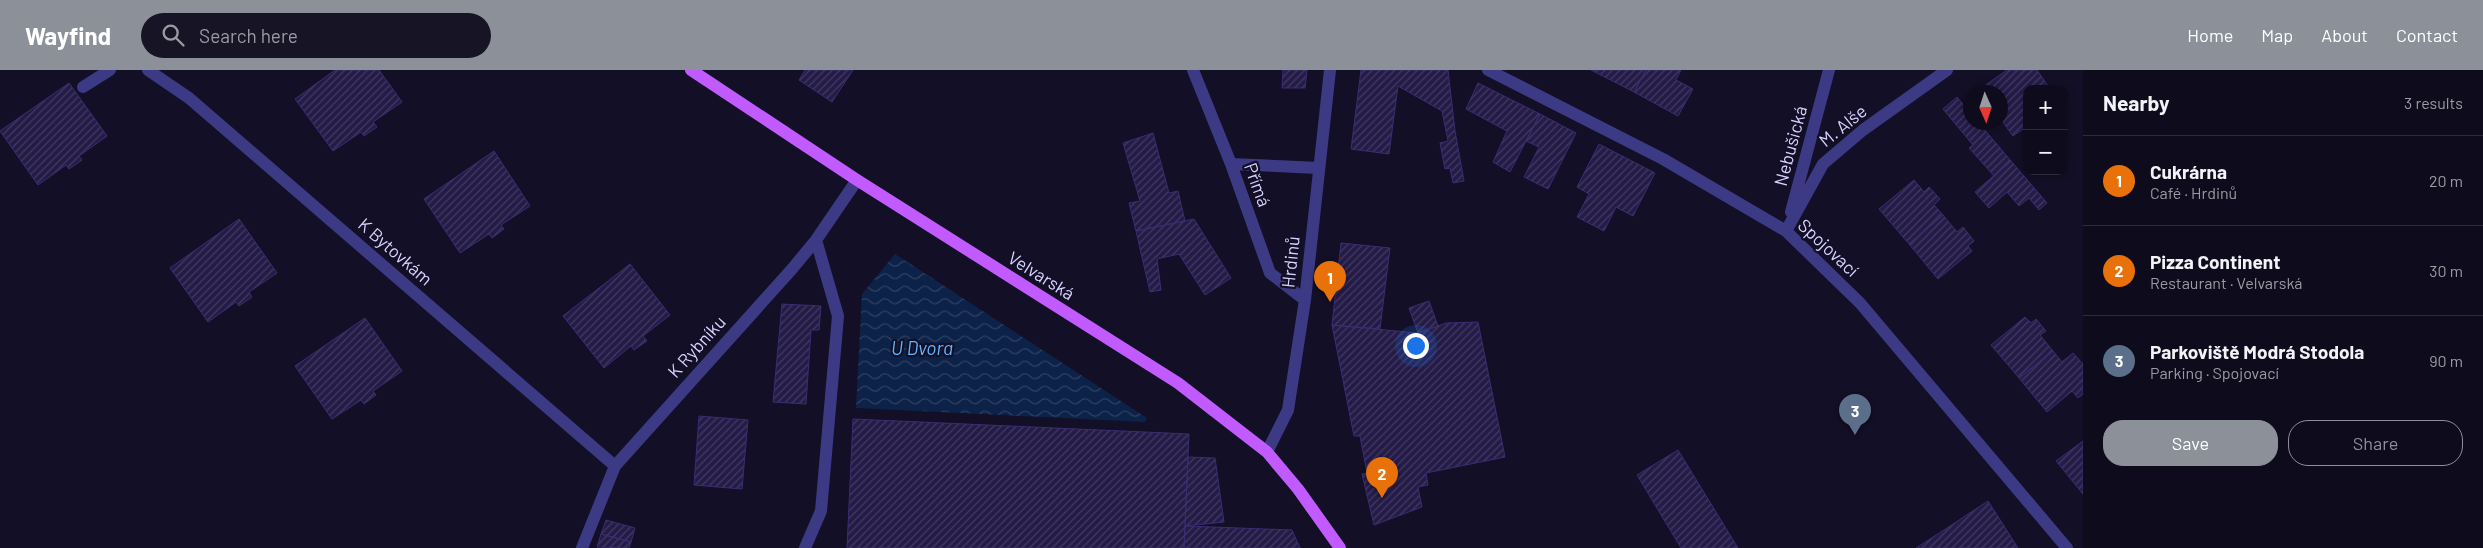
<!DOCTYPE html>
<html lang="en">
<head>
<meta charset="utf-8">
<style>
	body { margin:0; font-family:Barlow,sans-serif; background:#171425; color:#f1f3f6 }
	.controls { position:absolute; right:15px; top:15px; display:grid; overflow:hidden; border-radius:10px; box-shadow:0 2px 8px #0003 }
	.controls button { width:45px; height:45px; display:grid; place-items:center; padding:0; border:0; border-bottom:1px solid #2e2b3b; background:#0e0b1c; color:#f1f3f6; font:25px sans-serif }
	.compass { position:absolute; left:1963px; top:15px; width:45px; height:45px; border-radius:50%; background:#0e0b1c; box-shadow:0 2px 8px #0003; rotate:177deg }
	.you { position:absolute; left:1415px; top:275px; width:18px; height:18px; margin:-12px; border:4px solid #fff; border-radius:50%; background:#1a73e8; box-shadow:0 0 0 8px #1a73e833 }
	.badge { display:grid; place-items:center; width:32px; height:32px; border-radius:50%; background:#8c9099; color:#fff; font-size:16px; font-weight:700 }
	.pin { position:absolute; translate:-50% -41px; filter:drop-shadow(0 1px 2px #0008) }
	.pin::after { content:''; position:absolute; top:26px; width:18px; height:15px; background:inherit; clip-path:polygon(0 0,100% 0,50% 100%) }
	.list { margin:0; padding:0; list-style:none }
	h2 { display:flex; justify-content:space-between; align-items:center; height:65px; margin:0; padding:0 20px; font-size:21px }
	h2 small { font-size:16px; font-weight:400; color:#9b9ba3 }
	.list li { display:grid; grid-template-columns:32px 1fr auto; gap:15px; align-items:center; box-sizing:border-box; height:90px; padding:0 20px; border-top:1px solid #2e2b3b }
	.list b { display:block; font-size:19px; white-space:nowrap }
	.list p { margin:0; font-size:16px; white-space:nowrap; color:#9b9ba3 }
	.list em { font-size:16px; font-style:normal; color:#9b9ba3 }
	.actions { display:flex; gap:10px; padding:15px 20px }
	.actions a { flex:1; padding:11px 0; border:1px solid #8c9099; border-radius:20px; text-align:center; font-size:18px; color:#8c9099 }
	.actions .main { background:#8c9099; color:#fff }
	.icon { flex:none; width:28px; height:28px; fill:none; stroke:currentColor; stroke-width:2; stroke-linecap:round; stroke-linejoin:round }
	.map { position:relative; flex:none; width:2083px; height:478px; overflow:hidden }
	header { display:flex; align-items:center; gap:30px; box-sizing:border-box; height:70px; padding:0 25px; background:#8c9099; color:#fff }
	header strong { font-size:24px }
	nav { display:flex; gap:28px; margin-inline-start:auto; font-size:18px }
	.search { width:350px; height:45px; background:#171425; display:flex; align-items:center; gap:12px; box-sizing:border-box; padding:0 18px; border-radius:28px; color:#9b9ba3; font-size:19px }
	main { display:flex }
	aside { flex:1; background:#0e0b1c }
	.map>svg:first-child { display:block }
	.water { fill:url(#water-waves) }
	.building { fill:url(#building-hatch); stroke:#3b2d73 }
	.lines { fill:none; stroke-linecap:round; stroke-linejoin:round }
	.minor { stroke:#3d3a85; stroke-width:12 }
	.major { stroke:#c25bff; stroke-width:12 }
	.labels { text-anchor:middle; stroke-width:4.5; stroke-linejoin:round; paint-order:stroke }
	.street-label { font-size:18px; fill:#d9d4ff; stroke:#130f26 }
	.water-label { font-size:19px; font-style:italic; fill:#62b6ff; stroke:#130f26 }
</style>
</head>
<body>
<header>
<strong>Wayfind</strong>
<div class="search"><svg class="icon" aria-label="search" viewBox="0 0 24 24"><circle cx="10" cy="10" r="6"/><path d="M15 15l6 6"/></svg>Search here</div>
<nav><a>Home</a><a>Map</a><a>About</a><a>Contact</a></nav>
</header>
<main>
<div class="map">
<svg width="2083" height="478" viewBox="0 0 2083 478">
	<defs>
		<pattern id="water-waves" width="16" height="10" patternUnits="userSpaceOnUse" patternTransform="scale(1.25)"><rect width="16" height="10" fill="#0c2248"/><path d="M0 5q4-4 8 0t8 0" fill="none" stroke="#2f4163"/></pattern>
		<pattern id="building-hatch" width="6" height="6" patternUnits="userSpaceOnUse" patternTransform="scale(1.25)"><rect width="6" height="6" fill="#241b47"/><path d="M-1 1l2-2M0 6l6-6M5 7l2-2" fill="none" stroke="#433b63"/></pattern>
	</defs>
	<rect width="100%" height="100%" fill="#130f26"/>
	<path class="water" d="M895,184L1147,348L1145,352L856,338L862,224Z"/>
	<path class="building" d="M335,0H379L402,32L373,52L377,57L364,66L361,62L333,81L295,29Z
		M805,0H853L832,32L799,10Z
		M1283,0H1307L1305,18H1282Z
		M1361,0H1448L1455,61L1464,111L1453,113L1450,98L1445,99L1440,73L1448,71L1442,41L1398,16L1389,84L1351,79Z
		M1591,0H1646L1634,22Z
		M1646,0H1681L1676,10L1693,19L1678,46L1634,22Z
		M2007,0H2037L2050,19H2027V56L2013,66L2000,48V22H1982L1980,19Z
		M69,13L107,66L79,86L82,90L69,99L66,95L38,115L0,61Z
		M1478,13L1540,44L1510,102L1493,92L1507,61L1466,39Z
		M1957,27L1970,43V52H1978L2011,91L1994,106L1969,78L1973,75L1943,39Z
		M1540,44L1576,63L1548,119L1524,107L1539,77L1526,71Z
		M1153,63L1169,123L1178,121L1185,151L1136,161L1129,133L1140,131L1123,73Z
		M1599,74L1655,103L1633,146L1616,137L1604,161L1577,147L1589,124L1577,117Z
		M494,81L530,136L501,155L504,159L492,168L489,164L460,183L424,129Z
		M2011,91L2047,133L2039,140L2029,128L2019,136L2007,122L1989,138L1975,122Z
		M1914,110L1924,122L1929,117L1940,129L1934,135L1943,145L1909,174L1879,139Z
		M1943,145L1957,162L1963,157L1974,171L1968,176L1972,181L1938,209L1909,174Z
		M239,149L277,203L249,222L252,227L239,236L236,232L208,252L170,198Z
		M1194,149L1231,208L1205,225L1179,184L1157,189L1161,220L1150,222L1136,161Z
		M1341,173L1390,178L1380,259L1332,255Z
		M630,194L670,245L643,266L647,271L634,280L631,276L604,298L563,246Z
		M1429,231L1438,256L1418,263L1409,238Z
		M782,234L821,236L819,260H811L806,334L773,332Z
		M2025,247L2031,253L2036,249L2046,261L2040,265L2053,281L2019,308L1991,275Z
		M365,248L402,301L373,321L376,325L364,334L361,330L332,349L295,296Z
		M1478,252L1505,387L1426,403L1428,415L1418,417L1422,437L1374,455L1362,404L1367,403L1360,366H1354L1332,255L1418,263L1446,253Z
		M2053,281L2062,292L2073,283L2083,294V324L2078,328L2072,321L2047,342L2019,308Z
		M699,346L748,350L742,419L694,415Z
		M853,349L1189,364L1184,478H847Z
		M2083,371V424L2056,391Z
		M1678,380L1738,478H1681L1637,405Z
		M1188,387L1215,388L1224,452L1185,456Z
		M1988,431L2018,478H1916L1947,458Z
		M606,450L635,458L631,472L601,464Z
		M1185,456L1292,460L1300,478H1184Z
		M601,464L631,472L629,478L597,477Z"/>
	<g class="lines">
		<path class="minor" d="M148,0L189,28L615,396
			M1193,0L1231,94L1270,203L1305,230
			M1488,0L1663,89L1786,161L1860,233L2067,478
			M83,17L110,0
			M1231,94L1319,98
			M1791,142L1829,0
			M1786,161L1823,94L1863,60L1947,0
			M1267,382L1288,340L1305,230L1330,0
			M582,478L615,396L792,199L816,170L857,110
			M805,478L821,441L838,246L816,170"/>
		<path class="major" d="M691,0L857,110L1178,313L1267,382L1298,419L1340,478"/>
	</g>
	<g class="labels">
		<g class="street-label">
			<text transform="translate(1843 56) rotate(-39)" y="6">M. Alše</text>
			<text transform="translate(1791 76) rotate(-75)" y="6">Nebušická</text>
			<text transform="translate(1257 115) rotate(70)" y="6">Přímá</text>
			<text transform="translate(1828 178) rotate(43)" y="6">Spojovací</text>
			<text transform="translate(395 182) rotate(41)" y="6">K Bytovkám</text>
			<text transform="translate(1291 192) rotate(-84)" y="6">Hrdinů</text>
			<text transform="translate(1041 206) rotate(32)" y="6">Velvarská</text>
			<text transform="translate(697 277) rotate(-48)" y="6">K Rybníku</text>
		</g>
		<g class="water-label">
			<text x="922" y="285">U Dvora</text>
		</g>
	</g>
</svg>
<div class="controls">
<button>+</button>
<button>−</button>
</div>
<svg class="compass" viewBox="-18 -18 36 36"><path d="M0-13l5 13h-10z" fill="#e53935"/><path d="M0 13l5-13h-10z" fill="#9b9ba3"/></svg>
<div class="you"></div>
<div class="pin badge" style="left:1330px;top:232px;background:#e8710a">1</div>
<div class="pin badge" style="left:1382px;top:428px;background:#e8710a">2</div>
<div class="pin badge" style="left:1855px;top:365px;background:#5c6f8a">3</div>
</div>
<aside>
<h2>Nearby<small>3 results</small></h2>
<ul class="list">
<li><span class="badge" style="background:#e8710a">1</span><div><b>Cukrárna</b><p>Café · Hrdinů</p></div><em>20 m</em></li>
<li><span class="badge" style="background:#e8710a">2</span><div><b>Pizza Continent</b><p>Restaurant · Velvarská</p></div><em>30 m</em></li>
<li><span class="badge" style="background:#5c6f8a">3</span><div><b>Parkoviště Modrá Stodola</b><p>Parking · Spojovací</p></div><em>90 m</em></li>
</ul>
<div class="actions"><a class="main">Save</a><a>Share</a></div>
</aside>
</main>
</body>
</html>
